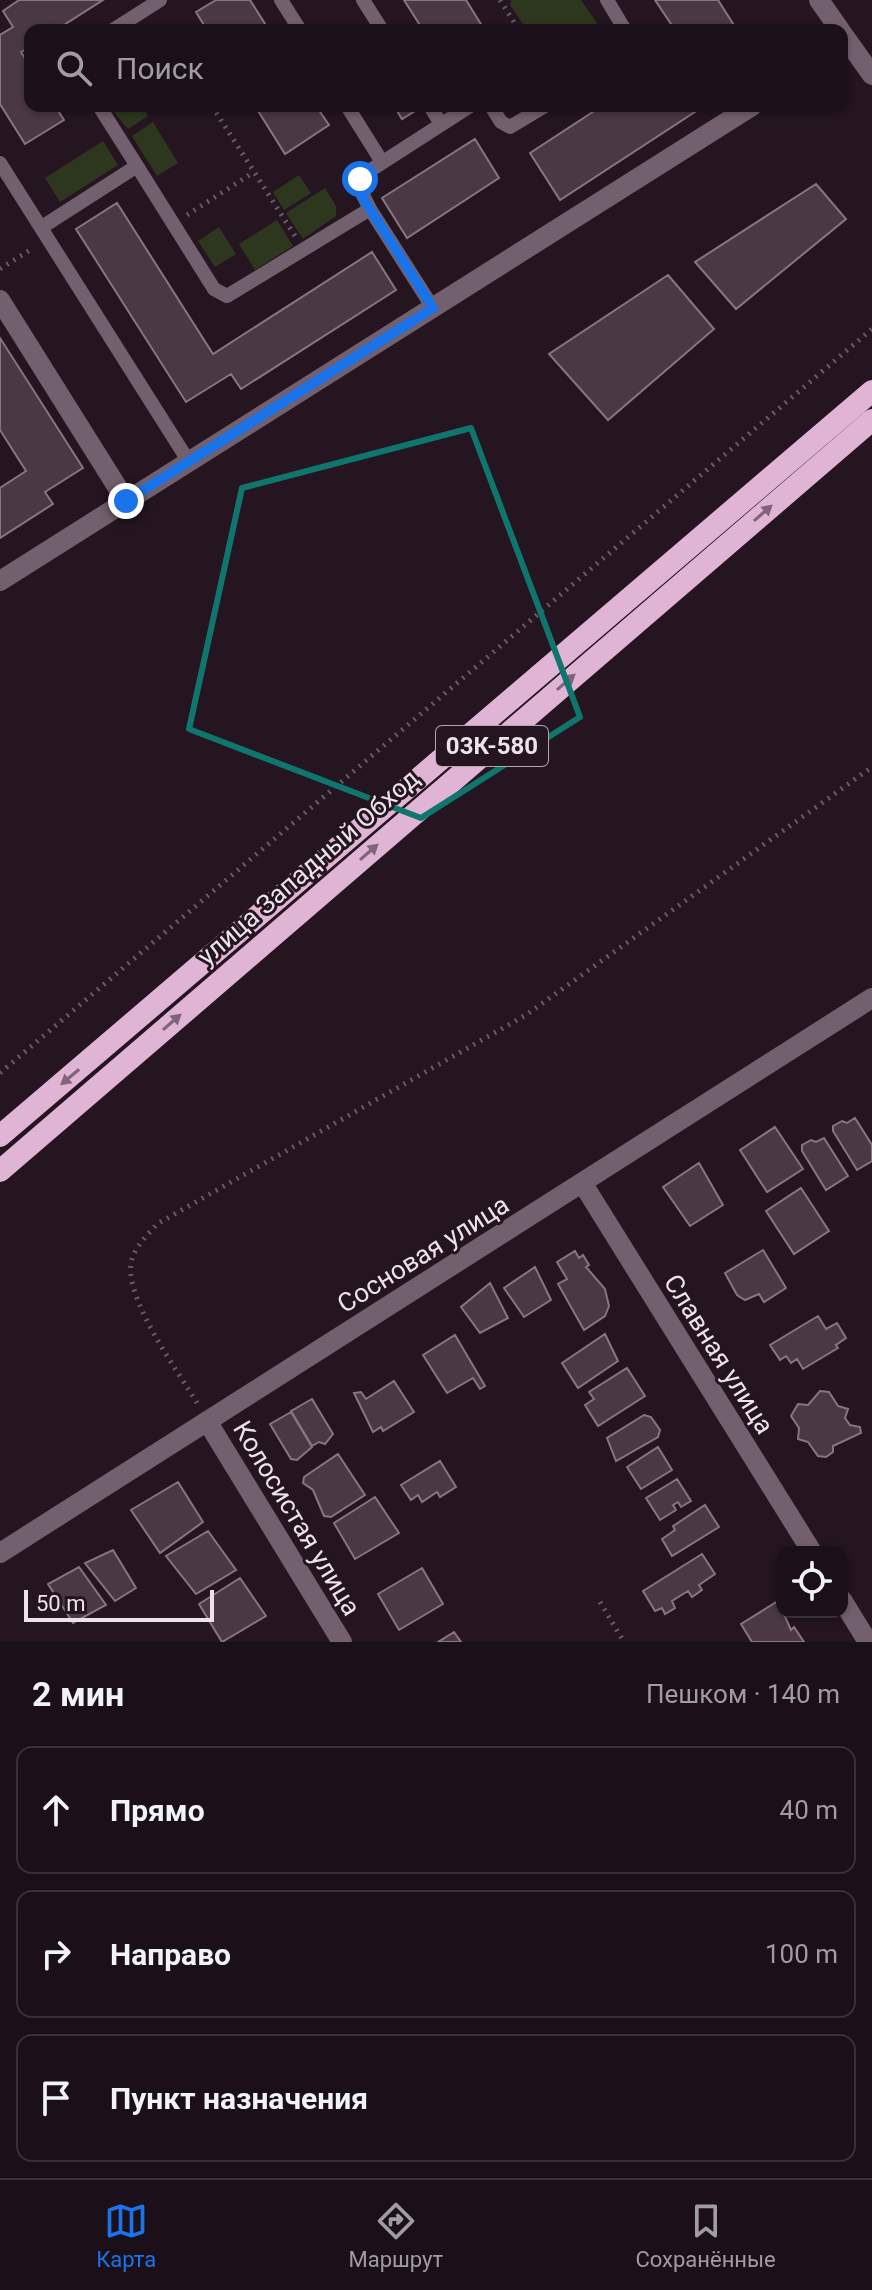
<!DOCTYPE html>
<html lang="ru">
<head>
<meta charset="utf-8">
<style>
	body { margin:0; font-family:Roboto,sans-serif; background:#281e26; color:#f1f3f6 }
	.controls { position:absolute; right:24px; bottom:24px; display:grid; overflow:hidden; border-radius:16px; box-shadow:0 2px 6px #0004 }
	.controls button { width:72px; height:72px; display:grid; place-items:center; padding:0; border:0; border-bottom:2px solid #393038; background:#1b1019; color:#f1f3f6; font:40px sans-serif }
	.scale { position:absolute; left:24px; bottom:20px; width:190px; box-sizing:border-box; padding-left:8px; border:4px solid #efe3eb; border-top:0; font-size:22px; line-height:28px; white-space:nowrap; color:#efe3eb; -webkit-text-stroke:6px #241521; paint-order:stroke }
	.stop { position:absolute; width:24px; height:24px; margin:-18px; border:6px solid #1a73e8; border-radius:50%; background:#fff }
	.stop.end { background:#1a73e8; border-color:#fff; box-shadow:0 2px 8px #0008 }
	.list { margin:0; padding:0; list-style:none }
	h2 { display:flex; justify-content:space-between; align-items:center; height:104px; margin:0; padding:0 32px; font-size:34px }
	h2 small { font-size:26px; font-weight:400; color:#a09da2 }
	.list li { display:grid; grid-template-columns:52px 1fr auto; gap:24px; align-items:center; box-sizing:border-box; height:128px; margin:0 16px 16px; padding:0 16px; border:2px solid #393038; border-radius:16px }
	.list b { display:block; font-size:30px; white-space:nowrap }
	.list em { font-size:26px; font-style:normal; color:#a09da2 }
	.icon { flex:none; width:44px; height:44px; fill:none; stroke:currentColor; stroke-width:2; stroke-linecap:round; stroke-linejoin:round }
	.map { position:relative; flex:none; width:872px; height:1642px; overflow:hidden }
	.search { position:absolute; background:#1b1019; box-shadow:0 2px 6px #0004; left:24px; right:24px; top:24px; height:88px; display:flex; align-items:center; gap:20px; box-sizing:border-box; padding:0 28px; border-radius:16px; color:#a09da2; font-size:30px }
	.sheet { height:536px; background:#1b1019 }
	nav { display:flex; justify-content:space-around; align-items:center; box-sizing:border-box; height:112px; border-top:2px solid #393038; background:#1b1019; font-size:22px; color:#a09da2 }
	nav a { display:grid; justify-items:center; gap:4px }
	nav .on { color:#1a73e8 }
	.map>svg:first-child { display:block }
	.green { fill:#2d371e }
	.building { fill:#4a3845; stroke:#887483; stroke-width:2 }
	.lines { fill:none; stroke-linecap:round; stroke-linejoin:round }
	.path { stroke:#695b65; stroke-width:5; stroke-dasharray:2 6; stroke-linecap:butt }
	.service { stroke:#73606e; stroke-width:14 }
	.minor { stroke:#73606e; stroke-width:20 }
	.trunk { stroke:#dfb4d4; stroke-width:22 }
	.oneway { fill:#82647a }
	.route { stroke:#1a73e8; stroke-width:10 }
	.marked { fill:none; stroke:#0f766e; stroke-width:6; stroke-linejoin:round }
	.labels { text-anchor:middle; stroke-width:6; stroke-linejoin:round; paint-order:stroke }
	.shield { fill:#241521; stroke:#b2a5ae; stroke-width:2 }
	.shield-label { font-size:24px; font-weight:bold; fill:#efe3eb }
	.street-label { font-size:26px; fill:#efe3eb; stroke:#241521 }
</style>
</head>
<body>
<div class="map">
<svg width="872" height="1642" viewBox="0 0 872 1642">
	<rect width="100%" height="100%" fill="#241521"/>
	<path class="green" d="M511,0H581L599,26L598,30H527L510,5Z
		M109,106H142L148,116L128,129Z
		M153,122L178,163L157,176L132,136Z
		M103,141L118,165L60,202L45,178Z
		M299,175L311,193L284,210L273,192Z
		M325,188L336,206V216L303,239L286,213Z
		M277,220L293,246L255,270L239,244Z
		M219,227L236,254L215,267L198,241Z"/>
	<path class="building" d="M19,0H103L56,30H30V47L21,52L30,66V106H55L64,120L25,144L0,104V35L13,27L3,11Z
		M216,0H250L269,30H207L196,12Z
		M404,0H466L484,29L423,30Z
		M655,0H718L737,30H675Z
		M255,106H316L329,125L285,154Z
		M394,106H411L415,111L402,119Z
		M602,106H704L560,200L530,153Z
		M475,139L499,178L407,238L382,198Z
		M816,184L846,219L736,309L695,262Z
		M117,203L213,354L372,252L396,290L241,389L231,374L186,402L76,229Z
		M668,275L714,329L608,420L549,354Z
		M0,338L83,468L45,492L53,504L0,538V488L26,471L0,430Z
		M855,1118L872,1145V1161L857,1170L833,1131V1126L842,1121L847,1123Z
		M775,1127L803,1169L767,1192L740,1150Z
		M824,1138L848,1176L826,1190L802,1151V1145L811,1140L816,1142Z
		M699,1163L723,1205L690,1226L663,1187Z
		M801,1188L829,1231L794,1254L766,1211Z
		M763,1250L786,1288L764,1302L759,1294L745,1300L737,1295L725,1273Z
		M575,1251L579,1258L583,1255L589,1265L586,1267L605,1289L609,1306L605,1316L584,1330L558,1284L567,1279L557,1262Z
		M535,1267L551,1300L524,1317L504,1288Z
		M490,1283L508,1318L480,1333L461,1307Z
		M818,1316L826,1329L837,1323L846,1338L836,1345L838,1348L803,1369L797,1359L791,1363L786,1356L780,1360L770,1345Z
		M605,1334L618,1361L578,1388L562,1363Z
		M455,1335L485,1386L480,1389L473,1378L447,1393L423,1355Z
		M627,1368L645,1396L598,1426L585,1405L594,1399L589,1392Z
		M394,1381L414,1412L383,1431L381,1427L373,1432L354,1393L361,1392L366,1399Z
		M820,1391L829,1392L838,1406L848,1409L845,1418L850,1425L860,1427L861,1433L833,1446V1452L826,1457L818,1456L808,1442L798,1439L799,1428L791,1416L798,1404L808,1405Z
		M312,1399L333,1434L325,1444L319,1442L312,1446L291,1411Z
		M291,1412L312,1447L297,1460L291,1459L270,1424Z
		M644,1415L651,1417L660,1430L658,1437L616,1461L607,1438Z
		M658,1447L672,1470L641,1489L627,1467Z
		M338,1454L365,1495L331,1517L324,1516L313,1490L303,1483L304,1477Z
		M440,1461L456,1487L440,1497L437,1492L422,1502L418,1495L411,1500L401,1485Z
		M677,1479L691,1501L681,1507L678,1502L673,1505L676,1510L660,1520L646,1498Z
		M178,1482L203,1522L160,1553L131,1510Z
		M375,1497L399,1533L355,1559L334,1523Z
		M705,1505L719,1527L672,1556L662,1539L675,1530L673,1526Z
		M208,1531L236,1570L196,1594L166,1556Z
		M113,1550L136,1588L115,1601L85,1563Z
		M702,1554L715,1574L699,1585L702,1590L692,1597L688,1591L672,1601L675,1608L665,1614L662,1608L655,1611L643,1591Z
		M79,1567L106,1605L73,1623L48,1584Z
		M422,1568L443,1604L399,1630L378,1594Z
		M240,1578L266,1616L222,1642L199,1604Z
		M778,1601L791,1630L794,1627L804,1642H752L741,1624Z
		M454,1632L461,1642H438Z"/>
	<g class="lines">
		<path class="path" d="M500,0L519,30
			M212,106L295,236
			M187,215L254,172
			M0,269L33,248
			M0,1073L872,329
			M197,1403C178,1371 121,1295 132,1259C136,1246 147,1235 157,1224L526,1015L872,767
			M600,1602L624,1642"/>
		<path class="service" d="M281,0L300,30
			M363,0L382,30
			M607,0L625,30
			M113,30L160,0
			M99,106L137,166
			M347,106L382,162
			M430,106L441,124
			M491,106L501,122L510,127L545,106
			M0,163L189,462
			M370,209L359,187L366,173L470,106
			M42,227L137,166L214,289L227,296L370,209L433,308"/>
		<path class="minor" d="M819,0L840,30
			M842,33L872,75
			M0,300L126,501
			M0,581L752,106
			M583,1184L812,1552
			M207,1421L342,1642
			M0,1553L872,998
			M842,1600L868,1642"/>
		<path class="trunk" d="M0,1136L872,391
			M0,1171L872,420"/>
	</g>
	<defs><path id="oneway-solid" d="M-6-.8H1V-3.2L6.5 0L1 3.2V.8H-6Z" transform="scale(2)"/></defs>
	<g class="oneway">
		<use href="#oneway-solid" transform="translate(763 513) rotate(-41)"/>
		<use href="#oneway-solid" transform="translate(566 682) rotate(-41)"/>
		<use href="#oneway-solid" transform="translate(369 852) rotate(-41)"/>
		<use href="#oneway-solid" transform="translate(172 1022) rotate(-41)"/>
		<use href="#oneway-solid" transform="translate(70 1077) rotate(140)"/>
	</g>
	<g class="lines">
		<path class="route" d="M126,501L433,308L361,195L360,179"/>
	</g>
	<path class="marked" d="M471,428L580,717L421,818L189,729L242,488Z"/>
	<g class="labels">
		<rect class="shield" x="436" y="726" width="112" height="40" rx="6"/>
		<g class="shield-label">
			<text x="492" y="754">03К-580</text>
		</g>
		<g class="street-label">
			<text transform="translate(308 867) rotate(-41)" y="9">улица Западный Обход</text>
			<text transform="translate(423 1254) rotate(-32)" y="9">Сосновая улица</text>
			<text transform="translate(719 1354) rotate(58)" y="9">Славная улица</text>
			<text transform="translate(297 1518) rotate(59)" y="9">Колосистая улица</text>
		</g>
	</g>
</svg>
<div class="controls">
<button><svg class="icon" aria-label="locate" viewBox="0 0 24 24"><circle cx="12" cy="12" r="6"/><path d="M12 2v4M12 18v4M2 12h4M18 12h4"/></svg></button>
</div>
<div class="scale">50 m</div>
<div class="stop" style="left:360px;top:179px"></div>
<div class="stop end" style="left:126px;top:501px"></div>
<div class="search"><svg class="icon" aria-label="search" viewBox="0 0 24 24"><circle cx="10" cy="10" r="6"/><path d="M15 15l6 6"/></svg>Поиск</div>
</div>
<section class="sheet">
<h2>2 мин<small>Пешком · 140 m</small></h2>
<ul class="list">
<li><svg class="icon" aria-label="ahead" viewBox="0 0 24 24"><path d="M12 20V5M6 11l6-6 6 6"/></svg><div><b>Прямо</b></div><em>40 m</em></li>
<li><svg class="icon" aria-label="right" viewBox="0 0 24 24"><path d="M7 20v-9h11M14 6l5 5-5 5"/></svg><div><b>Направо</b></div><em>100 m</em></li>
<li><svg class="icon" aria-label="arrive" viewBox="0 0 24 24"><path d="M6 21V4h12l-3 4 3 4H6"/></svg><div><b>Пункт назначения</b></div></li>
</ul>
</section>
<nav>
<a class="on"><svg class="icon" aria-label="map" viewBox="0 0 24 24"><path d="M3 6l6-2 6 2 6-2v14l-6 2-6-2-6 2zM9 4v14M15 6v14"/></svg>Карта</a>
<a><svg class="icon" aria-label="directions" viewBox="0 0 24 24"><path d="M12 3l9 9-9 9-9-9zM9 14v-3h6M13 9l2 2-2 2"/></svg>Маршрут</a>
<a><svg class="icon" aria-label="saved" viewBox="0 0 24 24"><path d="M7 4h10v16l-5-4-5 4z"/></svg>Сохранённые</a>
</nav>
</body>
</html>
